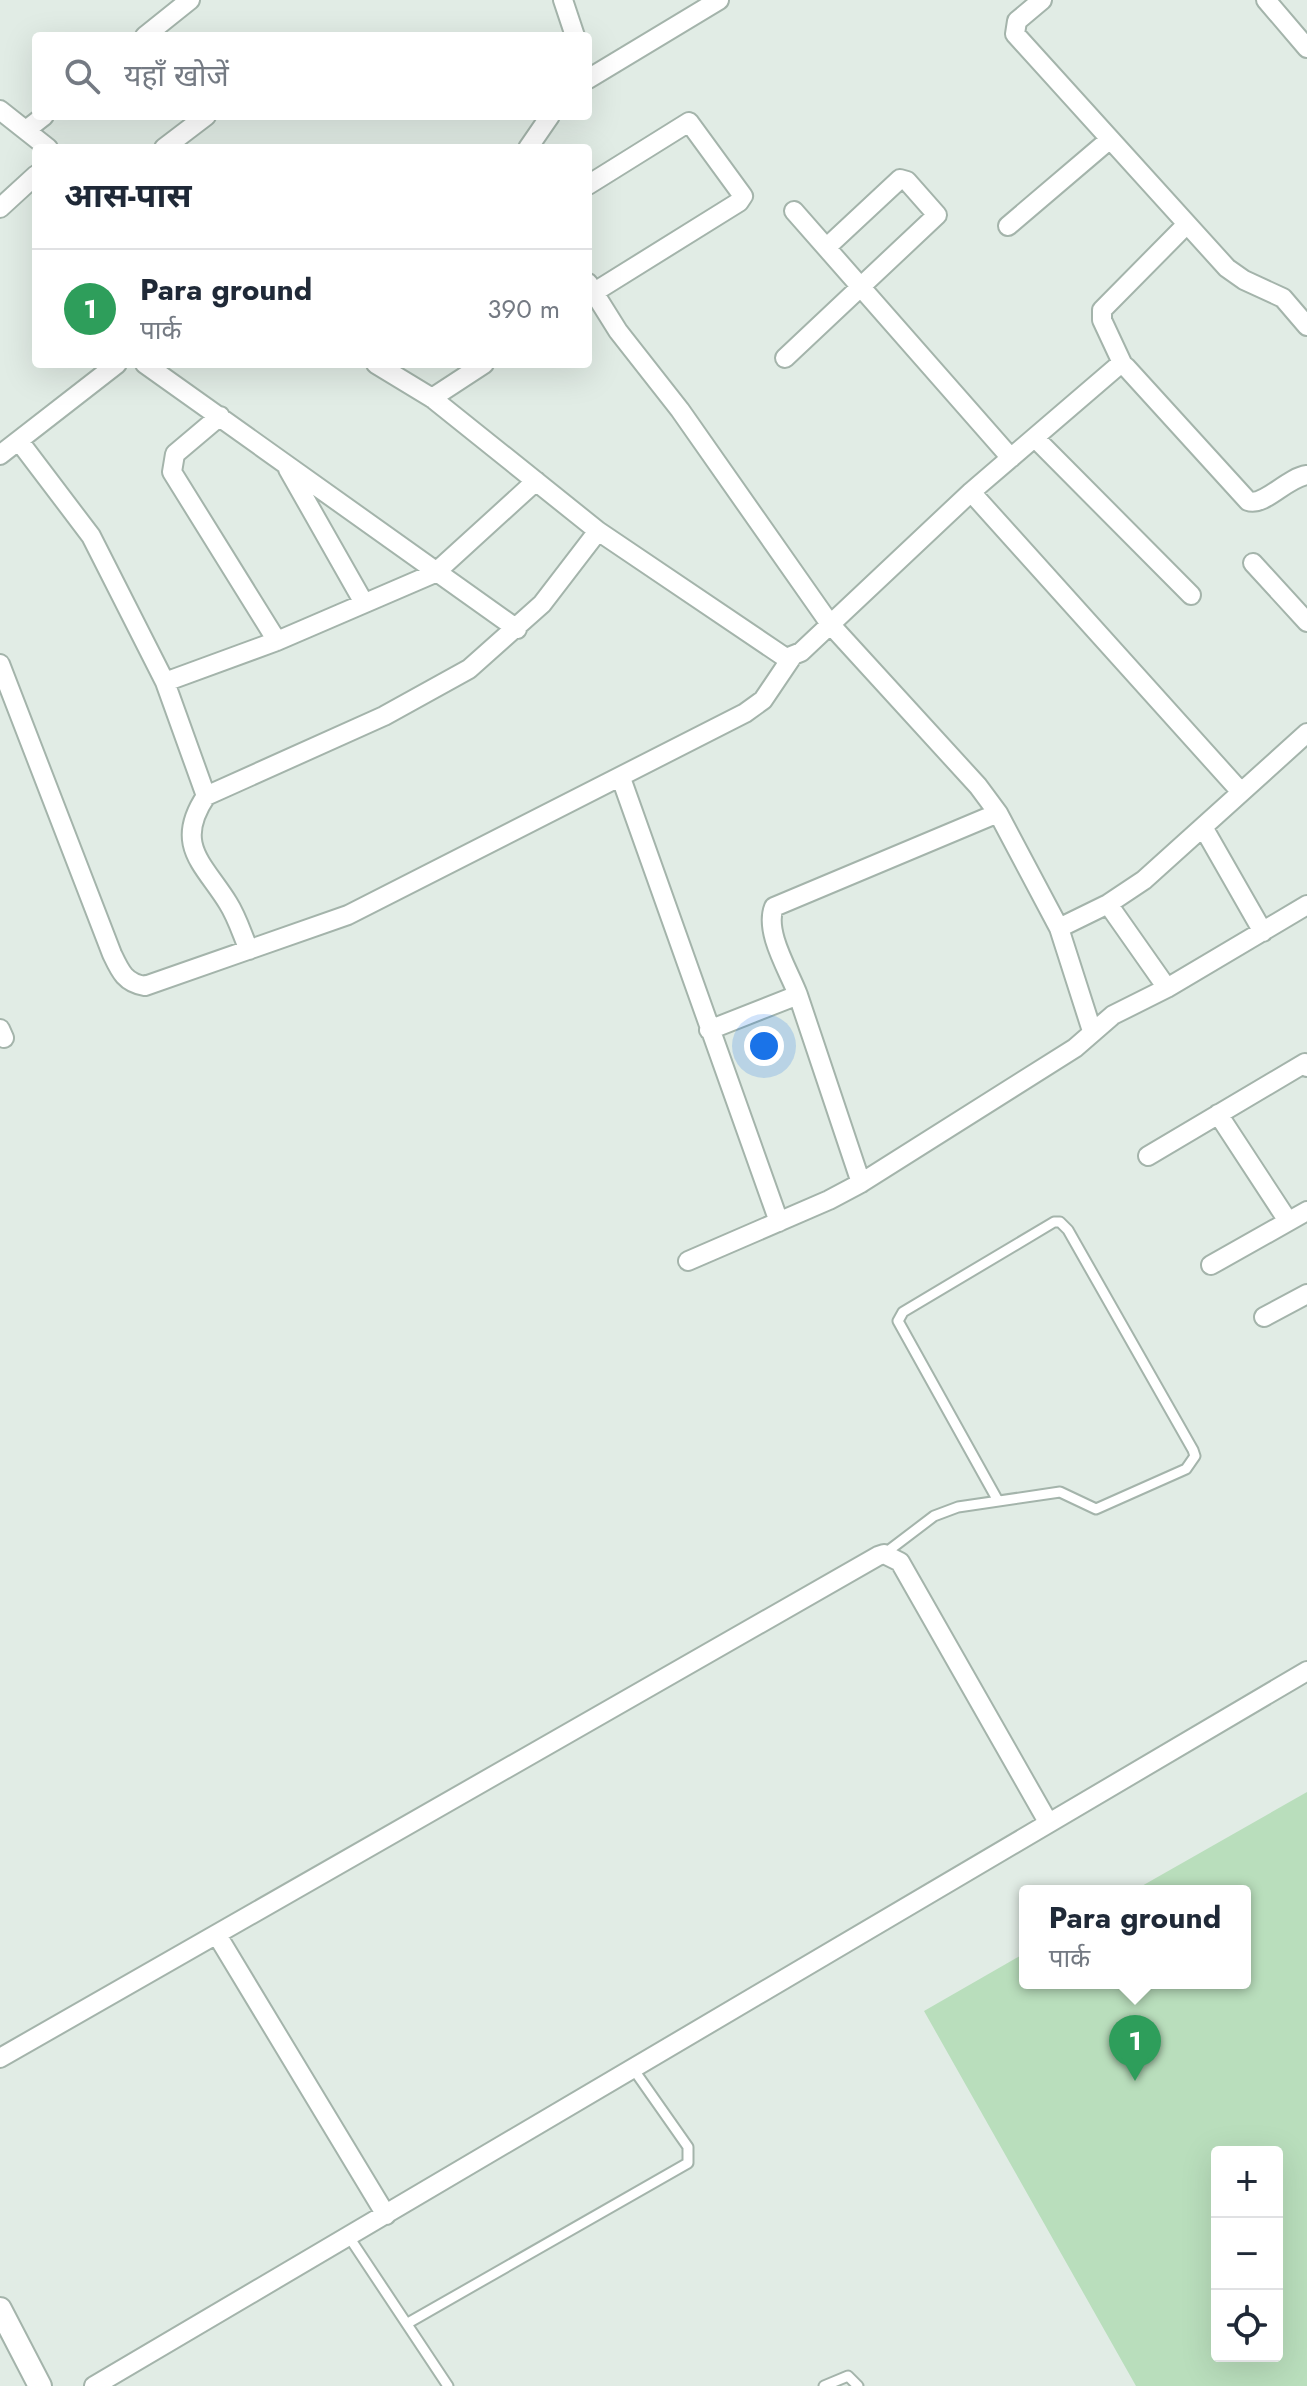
<!DOCTYPE html>
<html lang="hi">
<head>
<meta charset="utf-8">
<style>
	body { margin:0; font-family:Jost,"Noto Sans Devanagari",sans-serif; background:#f2f2f3; color:#1f2937 }
	.controls { position:absolute; right:24px; bottom:24px; display:grid; overflow:hidden; border-radius:8px; box-shadow:0 8px 32px #0002 }
	.controls button { width:72px; height:72px; display:grid; place-items:center; padding:0; border:0; border-bottom:2px solid #e0e1e3; background:#fff; color:#1f2937; font:40px sans-serif }
	.you { position:absolute; left:764px; top:1046px; width:28px; height:28px; margin:-20px; border:6px solid #fff; border-radius:50%; background:#1a73e8; box-shadow:0 0 0 12px #1a73e833 }
	.badge { display:grid; place-items:center; width:52px; height:52px; border-radius:50%; background:#0f766e; color:#fff; font-size:26px; font-weight:700 }
	.pin { position:absolute; translate:-50% -66px; filter:drop-shadow(0 2px 4px #0008) }
	.pin::after { content:''; position:absolute; top:42px; width:28px; height:24px; background:inherit; clip-path:polygon(0 0,100% 0,50% 100%) }
	.popup { position:absolute; left:1019px; top:1885px; width:232px; height:104px; box-sizing:border-box; display:grid; place-content:center; border-radius:8px; background:#fff; filter:drop-shadow(0 2px 6px #0005); font-size:26px; white-space:nowrap; color:#747a83 }
	.popup b { font-size:30px; color:#1f2937 }
	.popup::after { content:''; position:absolute; left:50%; top:100%; margin-left:-16px; border:16px solid transparent; border-top-color:#fff }
	.list { margin:0; padding:0; list-style:none }
	h2 { display:flex; justify-content:space-between; align-items:center; height:104px; margin:0; padding:0 32px; font-size:34px }
	h2 small { font-size:26px; font-weight:400; color:#747a83 }
	.list li { display:grid; grid-template-columns:52px 1fr auto; gap:24px; align-items:center; box-sizing:border-box; height:120px; padding:0 32px; border-top:2px solid #e0e1e3 }
	.list b { display:block; font-size:30px; white-space:nowrap }
	.list p { margin:0; font-size:26px; white-space:nowrap; color:#747a83 }
	.list em { font-size:26px; font-style:normal; color:#747a83 }
	.icon { flex:none; width:44px; height:44px; fill:none; stroke:currentColor; stroke-width:2; stroke-linecap:round; stroke-linejoin:round }
	.map { position:relative; flex:none; width:1307px; height:2386px; overflow:hidden }
	.search { position:absolute; background:#fff; box-shadow:0 8px 32px #0002; left:32px; top:32px; width:560px; height:88px; display:flex; align-items:center; gap:20px; box-sizing:border-box; padding:0 28px; border-radius:8px; color:#747a83; font-size:30px }
	.panel { position:absolute; background:#fff; box-shadow:0 8px 32px #0002; left:32px; top:144px; width:560px; height:224px; border-radius:8px }
	.map>svg:first-child { display:block }
	.green { fill:#b9debc; fill-rule:evenodd }
	.lines { fill:none; stroke-linecap:round; stroke-linejoin:round }
	.service-casing { stroke:#a4b4ab; stroke-width:13 }
	.minor-casing { stroke:#a4b4ab; stroke-width:22 }
	.tertiary-casing { stroke:#a4b4ab; stroke-width:26 }
	.service { stroke:#fff; stroke-width:9 }
	.minor { stroke:#fff; stroke-width:18 }
	.tertiary { stroke:#fff; stroke-width:22 }
</style>
</head>
<body>
<div class="map">
<svg width="1307" height="2386" viewBox="0 0 1307 2386">
	<rect width="100%" height="100%" fill="#e1ece5"/>
	<path class="green" d="M1307,1792V2386H1136L924,2011L1025,1953V1983H1245V1891H1133ZM1217,2152H1277V2356H1217Z"/>
	<g class="lines">
		<defs>
			<path id="service" d="M884,1554L934,1516L958,1507L1060,1492L1096,1509L1186,1469L1195,1456L1193,1450L1068,1230L1060,1222H1054L903,1312L898,1321L997,1499
				M349,2237L448,2386
				M408,2323L688,2163V2147L634,2070
				M824,2386L848,2376L858,2386"/>
			<path id="minor" d="M563,0L575,36
				M1042,0L1017,21L1015,34L1227,268L1244,280L1283,298L1307,326
				M1266,0L1307,48
				M145,36L190,0
				M588,79L719,0
				M0,110L48,148
				M26,130L44,116
				M164,148L206,116
				M528,148L550,116
				M588,185L689,122L743,196L739,202L588,296
				M0,208L36,175
				M794,211L1011,458
				M1008,226L1109,140
				M588,283L618,331L680,410L830,624L978,786L998,813L1059,928L1092,1031
				M785,358L937,215L907,181L900,179L827,247
				M145,364L517,629
				M376,364L432,398L598,531L786,658L801,652L971,492L1119,365L1126,367L1248,501C1264,507 1286,478 1307,475
				M1123,365L1102,320V310L1186,225
				M432,398L484,364
				M220,416L175,454L172,472L277,641
				M1035,438L1191,595
				M19,441L91,536L165,682L206,796L384,716L469,669L542,604L598,531
				M0,455L117,364
				M288,469L364,603
				M971,492L1241,792
				M1253,563L1307,622
				M0,664L112,954C120,971 125,983 145,986L348,915L745,713L763,700L792,657
				M165,682L277,641L435,573L536,481
				M621,778L779,1222
				M206,796C173,845 204,864 228,903C237,917 242,934 249,950
				M1203,827L1263,932
				M1108,904L1167,988
				M1059,928L1108,904L1144,880L1307,733
				M798,995C789,971 764,932 774,907L998,813
				M0,1029L4,1038
				M709,1030L798,995L861,1183
				M1218,1114L1288,1221
				M1148,1156L1305,1063L1307,1067
				M688,1261L829,1200L861,1183L1075,1048L1113,1015L1167,988L1307,905
				M1211,1265L1307,1211
				M1264,1317L1307,1294
				M217,1935L386,2215
				M0,2058L878,1556L884,1554L900,1562L1048,1822
				M94,2386L1307,1671"/>
			<path id="tertiary" d="M0,2309L40,2386"/>
		</defs>
		<use href="#service" class="service-casing"/>
		<use href="#minor" class="minor-casing"/>
		<use href="#tertiary" class="tertiary-casing"/>
		<use href="#service" class="service"/>
		<use href="#minor" class="minor"/>
		<use href="#tertiary" class="tertiary"/>
	</g>
</svg>
<div class="controls">
<button>+</button>
<button>−</button>
<button><svg class="icon" aria-label="locate" viewBox="0 0 24 24"><circle cx="12" cy="12" r="6"/><path d="M12 2v4M12 18v4M2 12h4M18 12h4"/></svg></button>
</div>
<div class="you"></div>
<div class="pin badge" style="left:1135px;top:2081px;background:#2e9e5b">1</div>
<div class="popup"><b>Para ground</b>पार्क</div>
<div class="search"><svg class="icon" aria-label="search" viewBox="0 0 24 24"><circle cx="10" cy="10" r="6"/><path d="M15 15l6 6"/></svg>यहाँ खोजें</div>
<section class="panel">
<h2>आस-पास<small></small></h2>
<ul class="list">
<li><span class="badge" style="background:#2e9e5b">1</span><div><b>Para ground</b><p>पार्क</p></div><em>390 m</em></li>
</ul>
</section>
</div>
</body>
</html>
